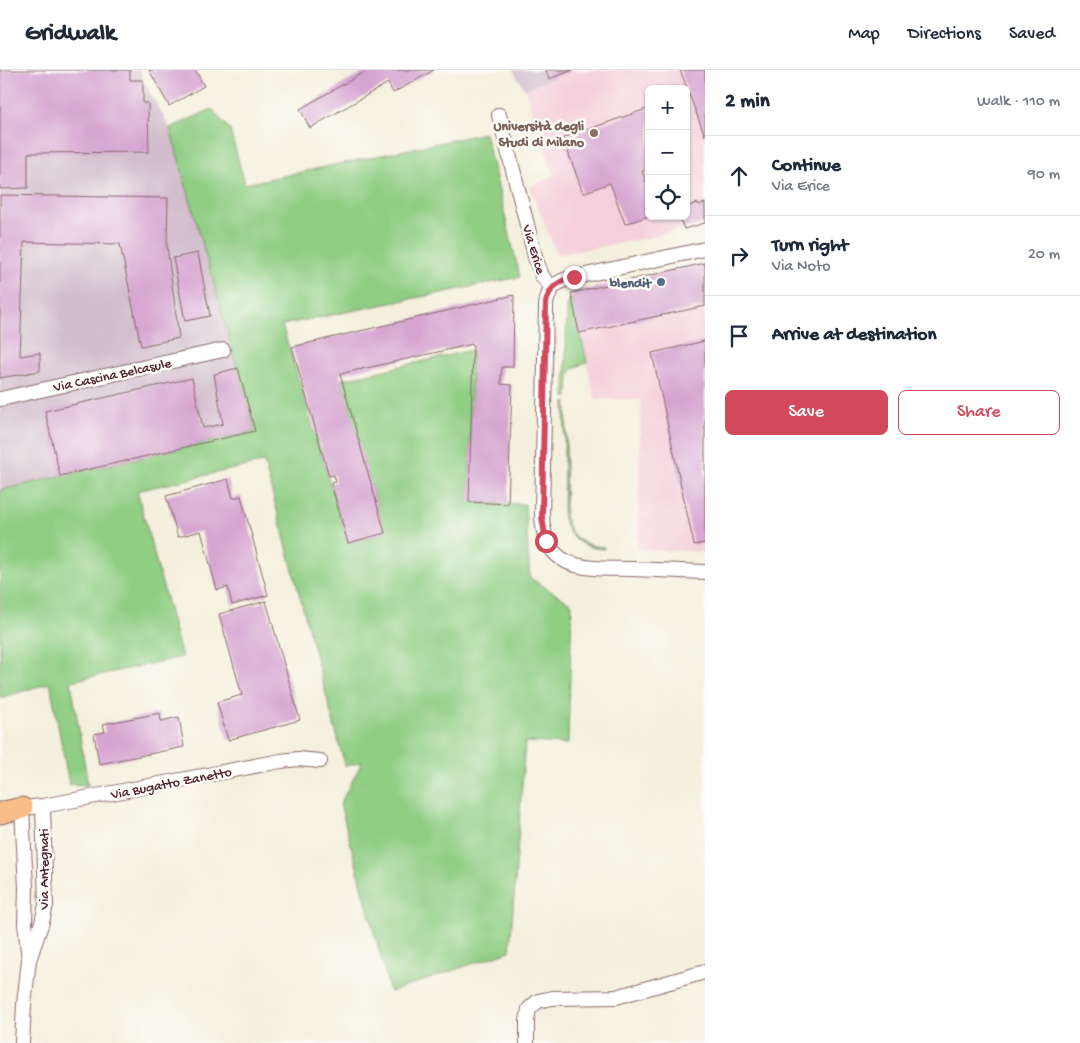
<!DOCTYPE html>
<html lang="en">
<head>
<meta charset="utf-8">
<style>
	body { margin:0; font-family:"Gochi Hand",sans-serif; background:#f6f6f7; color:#1f2937 }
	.controls { position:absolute; right:15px; top:15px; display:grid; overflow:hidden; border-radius:8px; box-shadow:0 1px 4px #0004 }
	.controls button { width:45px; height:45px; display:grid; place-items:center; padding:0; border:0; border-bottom:1px solid #e0e1e3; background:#fff; color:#1f2937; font:25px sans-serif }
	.stop { position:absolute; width:15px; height:15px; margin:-11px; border:4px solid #d1495b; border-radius:50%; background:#fff }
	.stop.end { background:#d1495b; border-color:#fff; box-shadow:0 1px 5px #0008 }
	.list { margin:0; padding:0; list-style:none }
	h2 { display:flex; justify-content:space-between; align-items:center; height:65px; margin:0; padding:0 20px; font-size:21px }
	h2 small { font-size:16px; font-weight:400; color:#747a83 }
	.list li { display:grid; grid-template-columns:32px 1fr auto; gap:15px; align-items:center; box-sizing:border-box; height:80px; padding:0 20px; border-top:1px solid #e0e1e3 }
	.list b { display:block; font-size:19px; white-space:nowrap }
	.list p { margin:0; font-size:16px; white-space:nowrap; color:#747a83 }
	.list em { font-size:16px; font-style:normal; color:#747a83 }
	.actions { display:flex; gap:10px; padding:15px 20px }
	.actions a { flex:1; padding:11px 0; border:1px solid #d1495b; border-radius:8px; text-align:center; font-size:18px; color:#d1495b }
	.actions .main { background:#d1495b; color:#fff }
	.icon { flex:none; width:28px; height:28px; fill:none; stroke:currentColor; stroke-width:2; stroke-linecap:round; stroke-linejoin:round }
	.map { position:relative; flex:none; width:705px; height:973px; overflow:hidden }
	header { display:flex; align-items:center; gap:30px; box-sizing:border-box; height:70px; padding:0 25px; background:#fff; border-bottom:1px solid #e0e1e3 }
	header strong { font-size:24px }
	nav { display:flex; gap:28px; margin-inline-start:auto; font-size:18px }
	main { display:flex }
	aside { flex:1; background:#fff }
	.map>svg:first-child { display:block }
	.built { fill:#f5cfdb; fill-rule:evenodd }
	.industrial { fill:#d1bdcc }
	.green { fill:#90ce84; stroke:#6d7658 }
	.building { fill:#d6a4d1 }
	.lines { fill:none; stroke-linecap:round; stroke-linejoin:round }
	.minor-casing { stroke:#866869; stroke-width:16 }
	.primary-casing { stroke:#866869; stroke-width:23 }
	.minor { stroke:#fff; stroke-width:14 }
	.primary { stroke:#f8bd89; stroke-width:21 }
	.route { stroke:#d1495b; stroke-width:6 }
	.education-dot { fill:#8d6e63; stroke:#fdfcf7; stroke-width:2 }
	.service-dot { fill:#5c6f8a; stroke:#fdfcf7; stroke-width:2 }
	.labels { text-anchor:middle; stroke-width:5; stroke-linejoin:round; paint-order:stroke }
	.education-label { font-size:14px; font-weight:bold; fill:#785e54; stroke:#fdfcf7; text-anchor:end }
	.street-label { font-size:14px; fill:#4a1f2b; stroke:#fdfcf7 }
	.service-label { font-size:14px; font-weight:bold; fill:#4e5e75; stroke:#fdfcf7; text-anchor:end }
</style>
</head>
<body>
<header>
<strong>Gridwalk</strong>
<nav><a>Map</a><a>Directions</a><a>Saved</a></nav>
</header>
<main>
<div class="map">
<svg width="705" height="973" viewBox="0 0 705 973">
	<rect width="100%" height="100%" fill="#fdfcf7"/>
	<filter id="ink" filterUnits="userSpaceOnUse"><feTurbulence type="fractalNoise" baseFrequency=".02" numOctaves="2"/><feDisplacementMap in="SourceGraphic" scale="10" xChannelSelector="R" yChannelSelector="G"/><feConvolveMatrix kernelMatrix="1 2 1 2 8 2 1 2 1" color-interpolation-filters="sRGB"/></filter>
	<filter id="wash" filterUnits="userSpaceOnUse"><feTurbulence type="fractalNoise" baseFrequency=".0096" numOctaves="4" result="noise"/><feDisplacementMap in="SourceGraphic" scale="20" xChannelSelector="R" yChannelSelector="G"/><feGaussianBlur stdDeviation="1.12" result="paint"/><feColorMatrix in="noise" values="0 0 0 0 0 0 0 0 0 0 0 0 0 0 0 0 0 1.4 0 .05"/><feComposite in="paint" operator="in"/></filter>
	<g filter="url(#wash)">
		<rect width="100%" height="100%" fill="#f4f0dd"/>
		<path class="built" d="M573,0H705V153L647,168L557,185L530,117L554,105L525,20L549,9ZM649,19H686V146H649Z
			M705,193V482L637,480L641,330L595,329L571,223Z"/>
		<path class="industrial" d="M0,0H140L143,10L170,58L255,361L0,420Z
			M513,0H573L549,9L525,20Z"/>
		<path class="green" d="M212,39L230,60L245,114L485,63L520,207L282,255L348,473L385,463L341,310L472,280L469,432L525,434L530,508L572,534L568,674L525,672L510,881L390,922L340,734L362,692L345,696L264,392L137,421L182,587L71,611L88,715L69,714L50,613L0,628V420L255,361L170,58Z
			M572,228L587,292L572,299L569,305L568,327H565L567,233L569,229Z
			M565,332H567L565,441C565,464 581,476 604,477V479C580,478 564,465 563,441Z"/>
		<g id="blocks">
			<path class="building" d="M0,0H130V10H143V33H148L149,82L28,83V118L0,119Z
				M149,0H195L204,16L169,36Z
				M368,0H434L393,23L388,13L310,58L300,39Z
				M546,0H573L549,9Z
				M680,0H705V66Z
				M649,38V99L642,101L649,119V146L625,154L610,113L583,123L563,68Z
				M0,125L168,128L167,175L179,268L141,276L120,174L24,172L20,286L40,283V301L0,308Z
				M698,133L699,135L705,133V153L684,159L679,146H686V137Z
				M198,183L210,246L185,251L173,188Z
				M705,193V236L579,263L571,223Z
				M514,225L513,297H502L501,306V314L512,315L508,434L469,432L473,274L340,304L385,463L348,473L331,413L336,412L334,405L329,406L292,277Z
				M705,271V473L694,475L652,283Z
				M238,298L255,361L60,406L45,341L192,308L203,358L223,354L214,304Z
				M228,409L233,428L241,426L268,525L232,535L228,517L217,520L201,461L178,467L166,426Z
				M266,531L300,650L228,670L217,632L242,625L219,544Z
				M160,643L161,651L179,647L184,677L99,694L94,664L105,662L103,654Z"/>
		</g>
	</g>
	<g filter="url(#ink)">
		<use href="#blocks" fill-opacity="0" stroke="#866869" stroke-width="1"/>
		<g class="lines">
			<defs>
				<path id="minor" d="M499,45L536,190L542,206L552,218
					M705,179L567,209C554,213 547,222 546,236L542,447C545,503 588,498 631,499C656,500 680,501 705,502
					M0,329L223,280
					M29,890L25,853L26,818L22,738L43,736L281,691L298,689L320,691
					M22,973L24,934L29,890L42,852L46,835L43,736
					M527,973V951L529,939L538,931L552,928L616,927L705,902"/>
				<path id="primary" d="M0,743L22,738"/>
			</defs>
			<use href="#minor" class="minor-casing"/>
			<use href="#primary" class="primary-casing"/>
			<use href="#minor" class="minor"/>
			<use href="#primary" class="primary"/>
		</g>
	</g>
	<g class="lines" filter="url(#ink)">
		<path class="route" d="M546,471L542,447L546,233C549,217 559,211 574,207"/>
	</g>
	<circle class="education-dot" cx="594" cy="63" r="5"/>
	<circle class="service-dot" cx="661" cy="212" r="5"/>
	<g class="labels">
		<g class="education-label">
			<text x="584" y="60">Università degli<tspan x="584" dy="16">Studi di Milano</tspan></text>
		</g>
		<g class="street-label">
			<text transform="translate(535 179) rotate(73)" y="5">Via Erice</text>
			<text transform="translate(112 304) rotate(-12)" y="5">Via Cascina Belcasule</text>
			<text transform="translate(171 712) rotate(-11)" y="5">Via Bugatto Zanetto</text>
			<text transform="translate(43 799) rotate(-90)" y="5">Via Antegnati</text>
		</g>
		<g class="service-label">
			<text x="651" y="217">blendit</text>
		</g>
	</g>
</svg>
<div class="controls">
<button>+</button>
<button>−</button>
<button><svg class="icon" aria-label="locate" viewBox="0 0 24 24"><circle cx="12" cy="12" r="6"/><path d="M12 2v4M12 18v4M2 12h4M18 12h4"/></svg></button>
</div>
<div class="stop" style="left:546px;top:471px"></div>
<div class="stop end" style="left:574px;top:207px"></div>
</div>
<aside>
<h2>2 min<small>Walk · 110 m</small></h2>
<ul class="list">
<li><svg class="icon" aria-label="ahead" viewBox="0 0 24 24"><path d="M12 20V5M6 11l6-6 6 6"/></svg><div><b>Continue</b><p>Via Erice</p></div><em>90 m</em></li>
<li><svg class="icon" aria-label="right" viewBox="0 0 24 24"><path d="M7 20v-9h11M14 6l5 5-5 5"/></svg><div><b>Turn right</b><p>Via Noto</p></div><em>20 m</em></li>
<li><svg class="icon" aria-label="arrive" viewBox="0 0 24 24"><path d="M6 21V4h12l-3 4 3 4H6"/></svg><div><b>Arrive at destination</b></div></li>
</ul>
<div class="actions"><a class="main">Save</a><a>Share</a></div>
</aside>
</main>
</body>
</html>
